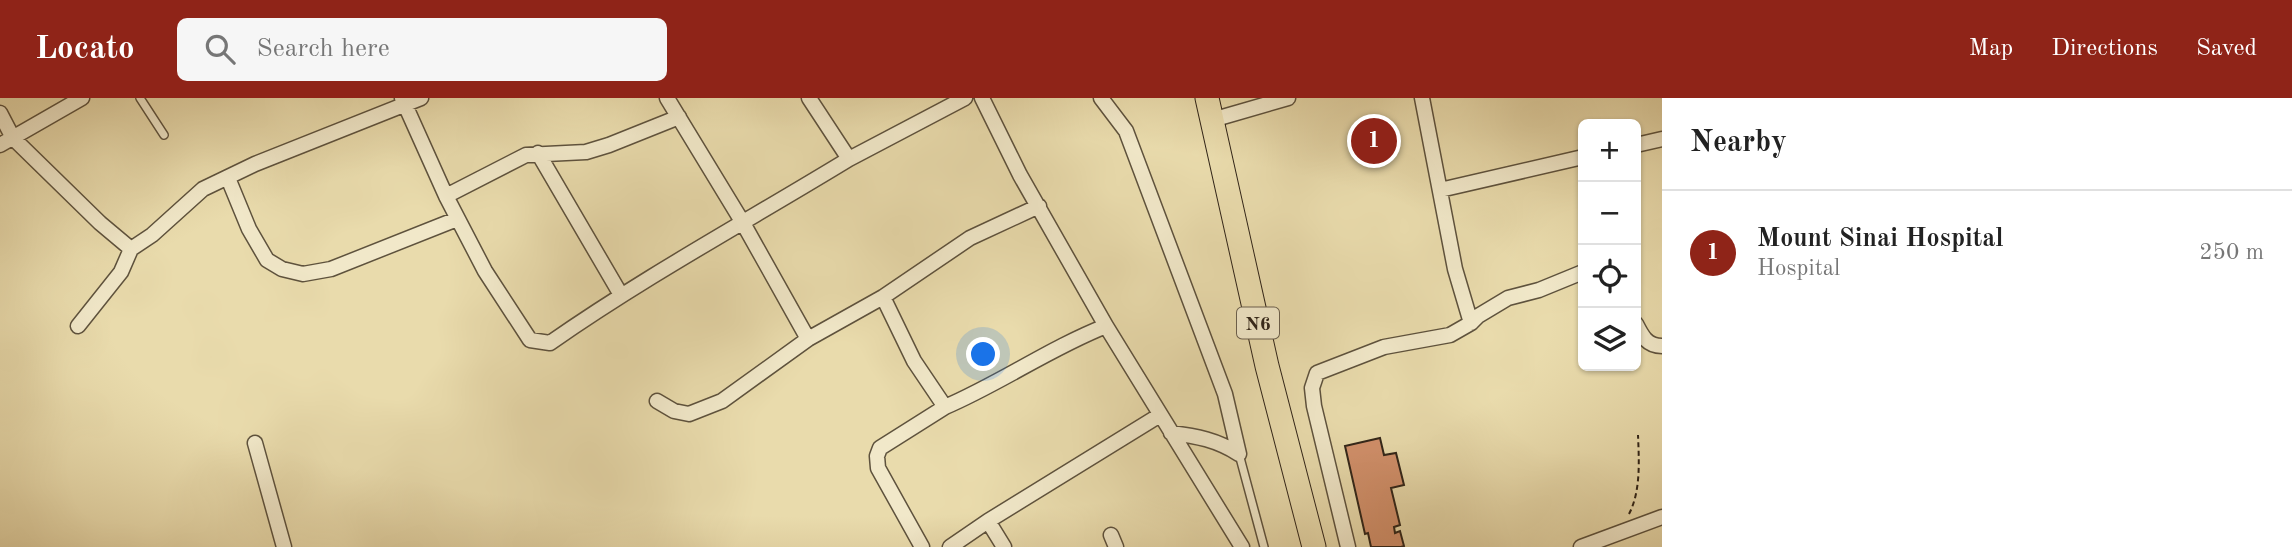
<!DOCTYPE html>
<html lang="en">
<head>
<meta charset="utf-8">
<style>
	body { margin:0; font-family:"Old Standard TT",serif; background:#f6f6f6; color:#222 }
	.controls { position:absolute; right:21px; top:21px; display:grid; overflow:hidden; border-radius:10px; box-shadow:0 2px 5px #0004 }
	.controls button { width:63px; height:63px; display:grid; place-items:center; padding:0; border:0; border-bottom:2px solid #e0e0e0; background:#fff; color:#222; font:35px sans-serif }
	.you { position:absolute; left:984px; top:257px; width:24px; height:24px; margin:-18px; border:5px solid #fff; border-radius:50%; background:#1a73e8; box-shadow:0 0 0 10px #1a73e833 }
	.badge { display:grid; place-items:center; width:46px; height:46px; border-radius:50%; background:#8f2418; color:#fff; font-size:23px; font-weight:700 }
	.pin { position:absolute; translate:-50% -50%; border:4px solid #fff; box-shadow:0 2px 7px #0006 }
	.list { margin:0; padding:0; list-style:none }
	h2 { display:flex; justify-content:space-between; align-items:center; height:91px; margin:0; padding:0 28px; font-size:30px }
	h2 small { font-size:23px; font-weight:400; color:#767676 }
	.list li { display:grid; grid-template-columns:46px 1fr auto; gap:21px; align-items:center; box-sizing:border-box; height:126px; padding:0 28px; border-top:2px solid #e0e0e0 }
	.list b { display:block; font-size:26px; white-space:nowrap }
	.list p { margin:0; font-size:23px; white-space:nowrap; color:#767676 }
	.list em { font-size:23px; font-style:normal; color:#767676 }
	.icon { flex:none; width:38px; height:38px; fill:none; stroke:currentColor; stroke-width:2; stroke-linecap:round; stroke-linejoin:round }
	.map { position:relative; flex:none; width:1662px; height:449px; overflow:hidden }
	header { display:flex; align-items:center; gap:42px; box-sizing:border-box; height:98px; padding:0 35px; background:#8f2418; color:#fff }
	header strong { font-size:33px }
	nav { display:flex; gap:38px; margin-inline-start:auto; font-size:24px }
	.search { width:490px; height:63px; background:#f6f6f6; display:flex; align-items:center; gap:18px; box-sizing:border-box; padding:0 24px; border-radius:10px; color:#767676; font-size:26px }
	main { display:flex }
	aside { flex:1; background:#fff }
	.map>svg:first-child { display:block }
	.building { fill:#d2906b; stroke:#302418; stroke-width:2 }
	.lines { fill:none; stroke-linecap:round; stroke-linejoin:round }
	.service-casing { stroke:#5e523d; stroke-width:10 }
	.minor-casing { stroke:#5e523d; stroke-width:17 }
	.primary-casing { stroke:#302418; stroke-width:25 }
	.path { stroke:#302418; stroke-width:2; stroke-dasharray:5 3.5; stroke-linecap:butt }
	.service { stroke:#f1e8c9; stroke-width:7 }
	.minor { stroke:#f1e8c9; stroke-width:14 }
	.primary { stroke:#e9dbac; stroke-width:23 }
	.labels { text-anchor:middle; stroke-width:7; stroke-linejoin:round; paint-order:stroke }
	.shield { fill:#f1e8c9; stroke:#6a5f4d; stroke-width:2 }
	.shield-label { font-size:19px; font-weight:bold; fill:#302418 }
</style>
</head>
<body>
<header>
<strong>Locato</strong>
<div class="search"><svg class="icon" aria-label="search" viewBox="0 0 24 24"><circle cx="10" cy="10" r="6"/><path d="M15 15l6 6"/></svg>Search here</div>
<nav><a>Map</a><a>Directions</a><a>Saved</a></nav>
</header>
<main>
<div class="map">
<svg width="1662" height="449" viewBox="0 0 1662 449">
	<rect width="100%" height="100%" fill="#e9dbac"/>
	<filter id="stains"><feTurbulence type="fractalNoise" baseFrequency=".00286" numOctaves="4"/><feColorMatrix values="0 0 0 0 .2 0 0 0 0 .09 0 0 0 0 .02 0 0 0 .5 -.17"/></filter>
	<radialGradient id="worn" r=".72"><stop offset=".6" stop-color="#630" stop-opacity="0"/><stop offset="1" stop-color="#630" stop-opacity=".3"/></radialGradient>
	<path class="building" d="M1380,340L1384,357L1396,355L1404,387L1391,390L1400,427L1394,429L1395,435L1400,433L1404,448L1401,449H1371L1368,435L1365,436L1345,348Z"/>
	<g class="lines">
		<defs>
			<path id="service" d="M140,0L164,37
				M1239,356L1264,449"/>
			<path id="minor" d="M402,0L446,98L485,173L530,242L550,245C646,178 749,122 849,61L809,0
				M667,0L743,125L808,241
				M982,0L1020,77L1106,228L1242,449
				M1101,0L1126,33L1225,296L1239,356C1217,342 1197,338 1171,335
				M0,15L13,40L100,125L131,151L152,137L203,91L255,66L421,0
				M1212,22L1288,0
				M0,47L82,0
				M1636,47L1662,41
				M538,55L621,197
				M849,61L965,0
				M228,80L249,131L267,162L282,171L303,176L331,171L457,121
				M1440,92L1583,59
				M446,98L526,57L586,54L609,47L679,19
				M883,199L914,263L945,309C1001,285 1050,250 1106,228
				M1471,225L1478,218L1508,200L1539,192L1583,174
				M1636,226C1642,238 1647,248 1662,248
				M78,228L121,174L131,151
				M657,303L674,313L689,316L722,303L808,241L883,199L970,140L1039,108
				M255,345L284,449
				M988,423L1004,449
				M1111,437L1116,449
				M922,449L878,370L877,358L880,350L945,309
				M950,449L988,423L1160,317
				M1348,449L1314,308L1312,290L1317,275L1384,249L1450,237L1471,225L1455,171L1422,0
				M1581,449L1662,419"/>
			<path id="primary" d="M1207,0L1267,268L1314,449"/>
		</defs>
		<use href="#service" class="service-casing"/>
		<use href="#minor" class="minor-casing"/>
		<use href="#primary" class="primary-casing"/>
		<path class="path" d="M1629,416C1641,393 1639,362 1638,337"/>
		<use href="#service" class="service"/>
		<use href="#minor" class="minor"/>
		<use href="#primary" class="primary"/>
	</g>
	<g class="labels">
		<rect class="shield" x="1237" y="209.5" width="42" height="31" rx="5"/>
		<g class="shield-label">
			<text x="1258" y="232">N6</text>
		</g>
	</g>
	<rect width="100%" height="100%" filter="url(#stains)"/>
	<rect width="100%" height="100%" fill="url(#worn)"/>
</svg>
<div class="controls">
<button>+</button>
<button>−</button>
<button><svg class="icon" aria-label="locate" viewBox="0 0 24 24"><circle cx="12" cy="12" r="6"/><path d="M12 2v4M12 18v4M2 12h4M18 12h4"/></svg></button>
<button><svg class="icon" aria-label="layers" viewBox="0 0 24 24"><path d="M12 4l9 5-9 5-9-5zM3 14l9 5 9-5"/></svg></button>
</div>
<div class="you"></div>
<div class="pin badge" style="left:1374px;top:43px">1</div>
</div>
<aside>
<h2>Nearby<small></small></h2>
<ul class="list">
<li><span class="badge">1</span><div><b>Mount Sinai Hospital</b><p>Hospital</p></div><em>250 m</em></li>
</ul>
</aside>
</main>
</body>
</html>
